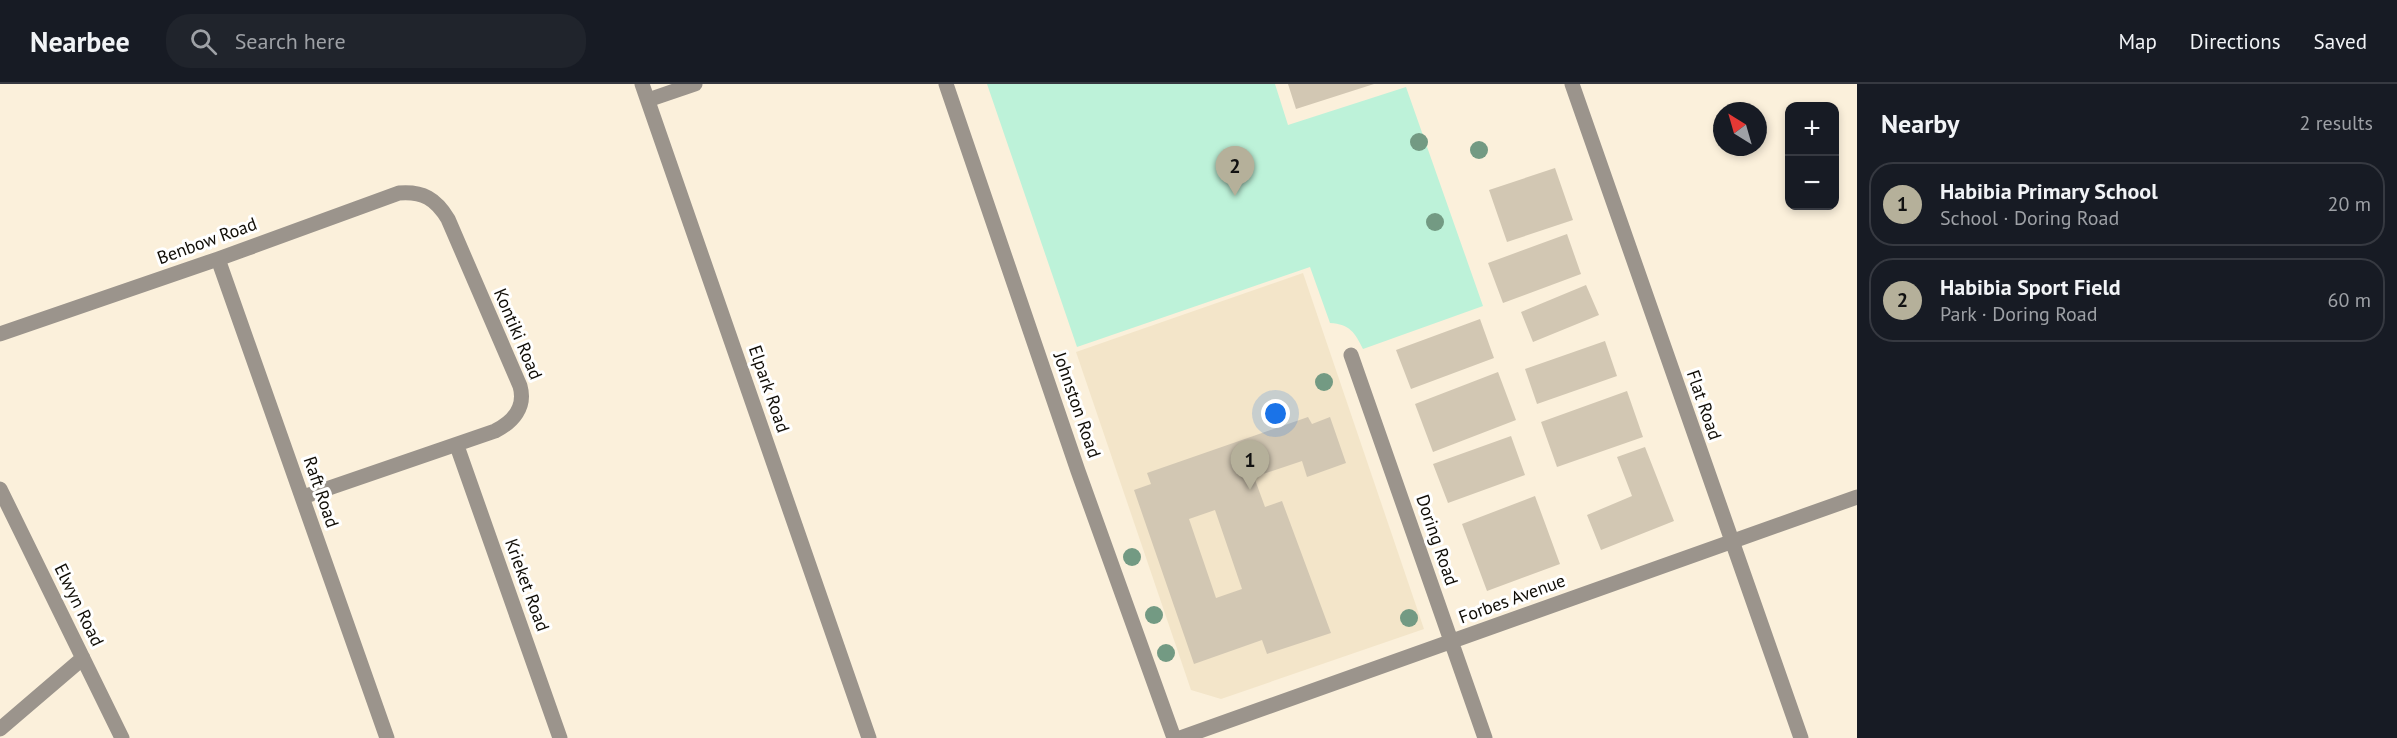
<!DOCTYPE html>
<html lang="en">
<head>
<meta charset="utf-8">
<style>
	body { margin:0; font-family:"PT Sans",sans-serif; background:#20242c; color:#f1f3f6 }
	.controls { position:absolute; right:18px; top:18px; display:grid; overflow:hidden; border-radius:12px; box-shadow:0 3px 9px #0003 }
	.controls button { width:54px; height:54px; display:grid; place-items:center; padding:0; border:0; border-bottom:2px solid #363941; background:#171b24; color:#f1f3f6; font:30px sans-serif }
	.compass { position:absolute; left:1713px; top:18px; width:54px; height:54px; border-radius:50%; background:#171b24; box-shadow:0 3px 9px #0003; rotate:323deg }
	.you { position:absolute; left:1276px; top:330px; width:21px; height:21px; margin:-15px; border:4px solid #fff; border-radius:50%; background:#1a73e8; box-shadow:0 0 0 9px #1a73e833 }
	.badge { display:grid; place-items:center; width:39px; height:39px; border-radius:50%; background:#b5b09a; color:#111; font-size:20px; font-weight:700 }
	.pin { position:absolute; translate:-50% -50px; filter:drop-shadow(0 2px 3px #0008) }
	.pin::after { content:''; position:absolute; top:32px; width:21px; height:18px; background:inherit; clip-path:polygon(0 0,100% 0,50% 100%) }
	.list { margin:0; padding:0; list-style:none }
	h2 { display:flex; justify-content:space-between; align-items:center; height:78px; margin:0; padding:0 24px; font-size:26px }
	h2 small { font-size:20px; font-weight:400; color:#9ea1a6 }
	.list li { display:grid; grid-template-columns:39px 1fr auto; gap:18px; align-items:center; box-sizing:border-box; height:84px; margin:0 12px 12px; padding:0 12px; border:2px solid #363941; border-radius:24px }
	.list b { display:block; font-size:22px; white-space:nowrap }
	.list p { margin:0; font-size:20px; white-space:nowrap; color:#9ea1a6 }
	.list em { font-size:20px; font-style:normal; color:#9ea1a6 }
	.icon { flex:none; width:33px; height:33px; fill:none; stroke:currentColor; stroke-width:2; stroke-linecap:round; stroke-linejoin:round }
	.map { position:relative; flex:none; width:1857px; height:654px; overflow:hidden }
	header { display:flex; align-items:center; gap:36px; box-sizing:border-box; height:84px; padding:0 30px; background:#171b24; border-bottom:2px solid #363941 }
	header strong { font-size:28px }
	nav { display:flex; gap:33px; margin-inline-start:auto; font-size:21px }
	.search { width:420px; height:54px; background:#20242c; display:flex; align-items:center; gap:15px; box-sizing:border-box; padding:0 21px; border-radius:24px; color:#9ea1a6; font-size:22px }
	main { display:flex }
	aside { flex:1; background:#171b24 }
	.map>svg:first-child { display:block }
	.built { fill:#f3e5c9 }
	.green { fill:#bdf2d9 }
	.building { fill:#d2c7b3; fill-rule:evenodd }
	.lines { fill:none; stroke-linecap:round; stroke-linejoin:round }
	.minor { stroke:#9b948c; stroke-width:15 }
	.tertiary { stroke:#9b948c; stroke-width:15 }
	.tree { fill:#739a83 }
	.labels { text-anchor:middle; stroke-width:6; stroke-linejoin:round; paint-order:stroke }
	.street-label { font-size:18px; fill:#100d06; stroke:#fff }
</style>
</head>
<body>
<header>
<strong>Nearbee</strong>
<div class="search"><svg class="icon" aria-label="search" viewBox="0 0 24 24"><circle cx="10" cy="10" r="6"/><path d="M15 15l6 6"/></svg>Search here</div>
<nav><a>Map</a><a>Directions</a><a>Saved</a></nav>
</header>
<main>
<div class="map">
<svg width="1857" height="654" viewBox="0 0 1857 654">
	<rect width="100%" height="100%" fill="#fbf0db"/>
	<path class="built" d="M1303,189L1424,545L1221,615L1191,606L1076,268Z"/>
	<path class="green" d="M987,0H1275L1288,41L1406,3L1483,222L1363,265C1355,249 1350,240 1330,239L1310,183L1077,263Z"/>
	<path class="building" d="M1288,0H1374L1296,25Z
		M1555,84L1573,136L1507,158L1489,106Z
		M1567,150L1581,190L1503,219L1488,179Z
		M1586,201L1599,231L1533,258L1521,228Z
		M1480,235L1494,274L1411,305L1396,266Z
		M1605,257L1617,292L1537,320L1525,285Z
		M1498,288L1516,336L1433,368L1415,320Z
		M1627,307L1643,353L1557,383L1541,338Z
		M1308,333L1312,340L1330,333L1346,379L1307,393L1302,377L1254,393L1265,423L1282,417L1331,549L1267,570L1262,556L1194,580L1134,406L1151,400L1147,389ZM1215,426L1242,505L1216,514L1189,435Z
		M1511,352L1525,391L1448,419L1433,380Z
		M1645,363L1674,437L1601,466L1587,431L1632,412L1617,373Z
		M1535,412L1560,480L1487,507L1462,440Z"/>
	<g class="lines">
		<path class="minor" d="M642,0L869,654
			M1572,0L1801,654
			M648,16L695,0
			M218,175L387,654
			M0,250L218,175L399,109C423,107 436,115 448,135L520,302C526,323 513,338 495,347L303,413
			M1351,271L1485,654
			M457,362L560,654
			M0,405L122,654
			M0,645L83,574
			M1180,654L1857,413"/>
		<path class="tertiary" d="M946,0L1078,387L1174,654"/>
	</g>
	<g class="tree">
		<circle cx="1419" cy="58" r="9"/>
		<circle cx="1479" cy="66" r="9"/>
		<circle cx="1435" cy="138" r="9"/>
		<circle cx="1324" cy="298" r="9"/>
		<circle cx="1132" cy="473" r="9"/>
		<circle cx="1154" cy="531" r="9"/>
		<circle cx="1409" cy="534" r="9"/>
		<circle cx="1166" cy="569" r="9"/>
	</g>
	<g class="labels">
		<g class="street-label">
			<text transform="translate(207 157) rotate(-20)" y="6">Benbow Road</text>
			<text transform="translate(518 250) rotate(67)" y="6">Kontiki Road</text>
			<text transform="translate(769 305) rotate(71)" y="6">Elpark Road</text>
			<text transform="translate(1077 321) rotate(71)" y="6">Johnston Road</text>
			<text transform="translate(1704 321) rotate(71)" y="6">Flat Road</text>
			<text transform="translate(321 408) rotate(71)" y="6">Raft Road</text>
			<text transform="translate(1437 456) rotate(71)" y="6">Doring Road</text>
			<text transform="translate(527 501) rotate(70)" y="6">Krieket Road</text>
			<text transform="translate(1512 515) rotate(-20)" y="6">Forbes Avenue</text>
			<text transform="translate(79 521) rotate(64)" y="6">Elwyn Road</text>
		</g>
	</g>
</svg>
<div class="controls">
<button>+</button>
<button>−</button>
</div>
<svg class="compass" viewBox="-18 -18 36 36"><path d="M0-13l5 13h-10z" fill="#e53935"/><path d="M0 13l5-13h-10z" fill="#9ea1a6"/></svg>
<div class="you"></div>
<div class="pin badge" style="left:1250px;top:406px">1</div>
<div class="pin badge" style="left:1235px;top:112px">2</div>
</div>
<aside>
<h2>Nearby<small>2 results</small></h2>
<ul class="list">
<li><span class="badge">1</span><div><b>Habibia Primary School</b><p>School · Doring Road</p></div><em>20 m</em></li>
<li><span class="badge">2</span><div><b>Habibia Sport Field</b><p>Park · Doring Road</p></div><em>60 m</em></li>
</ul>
</aside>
</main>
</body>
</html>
